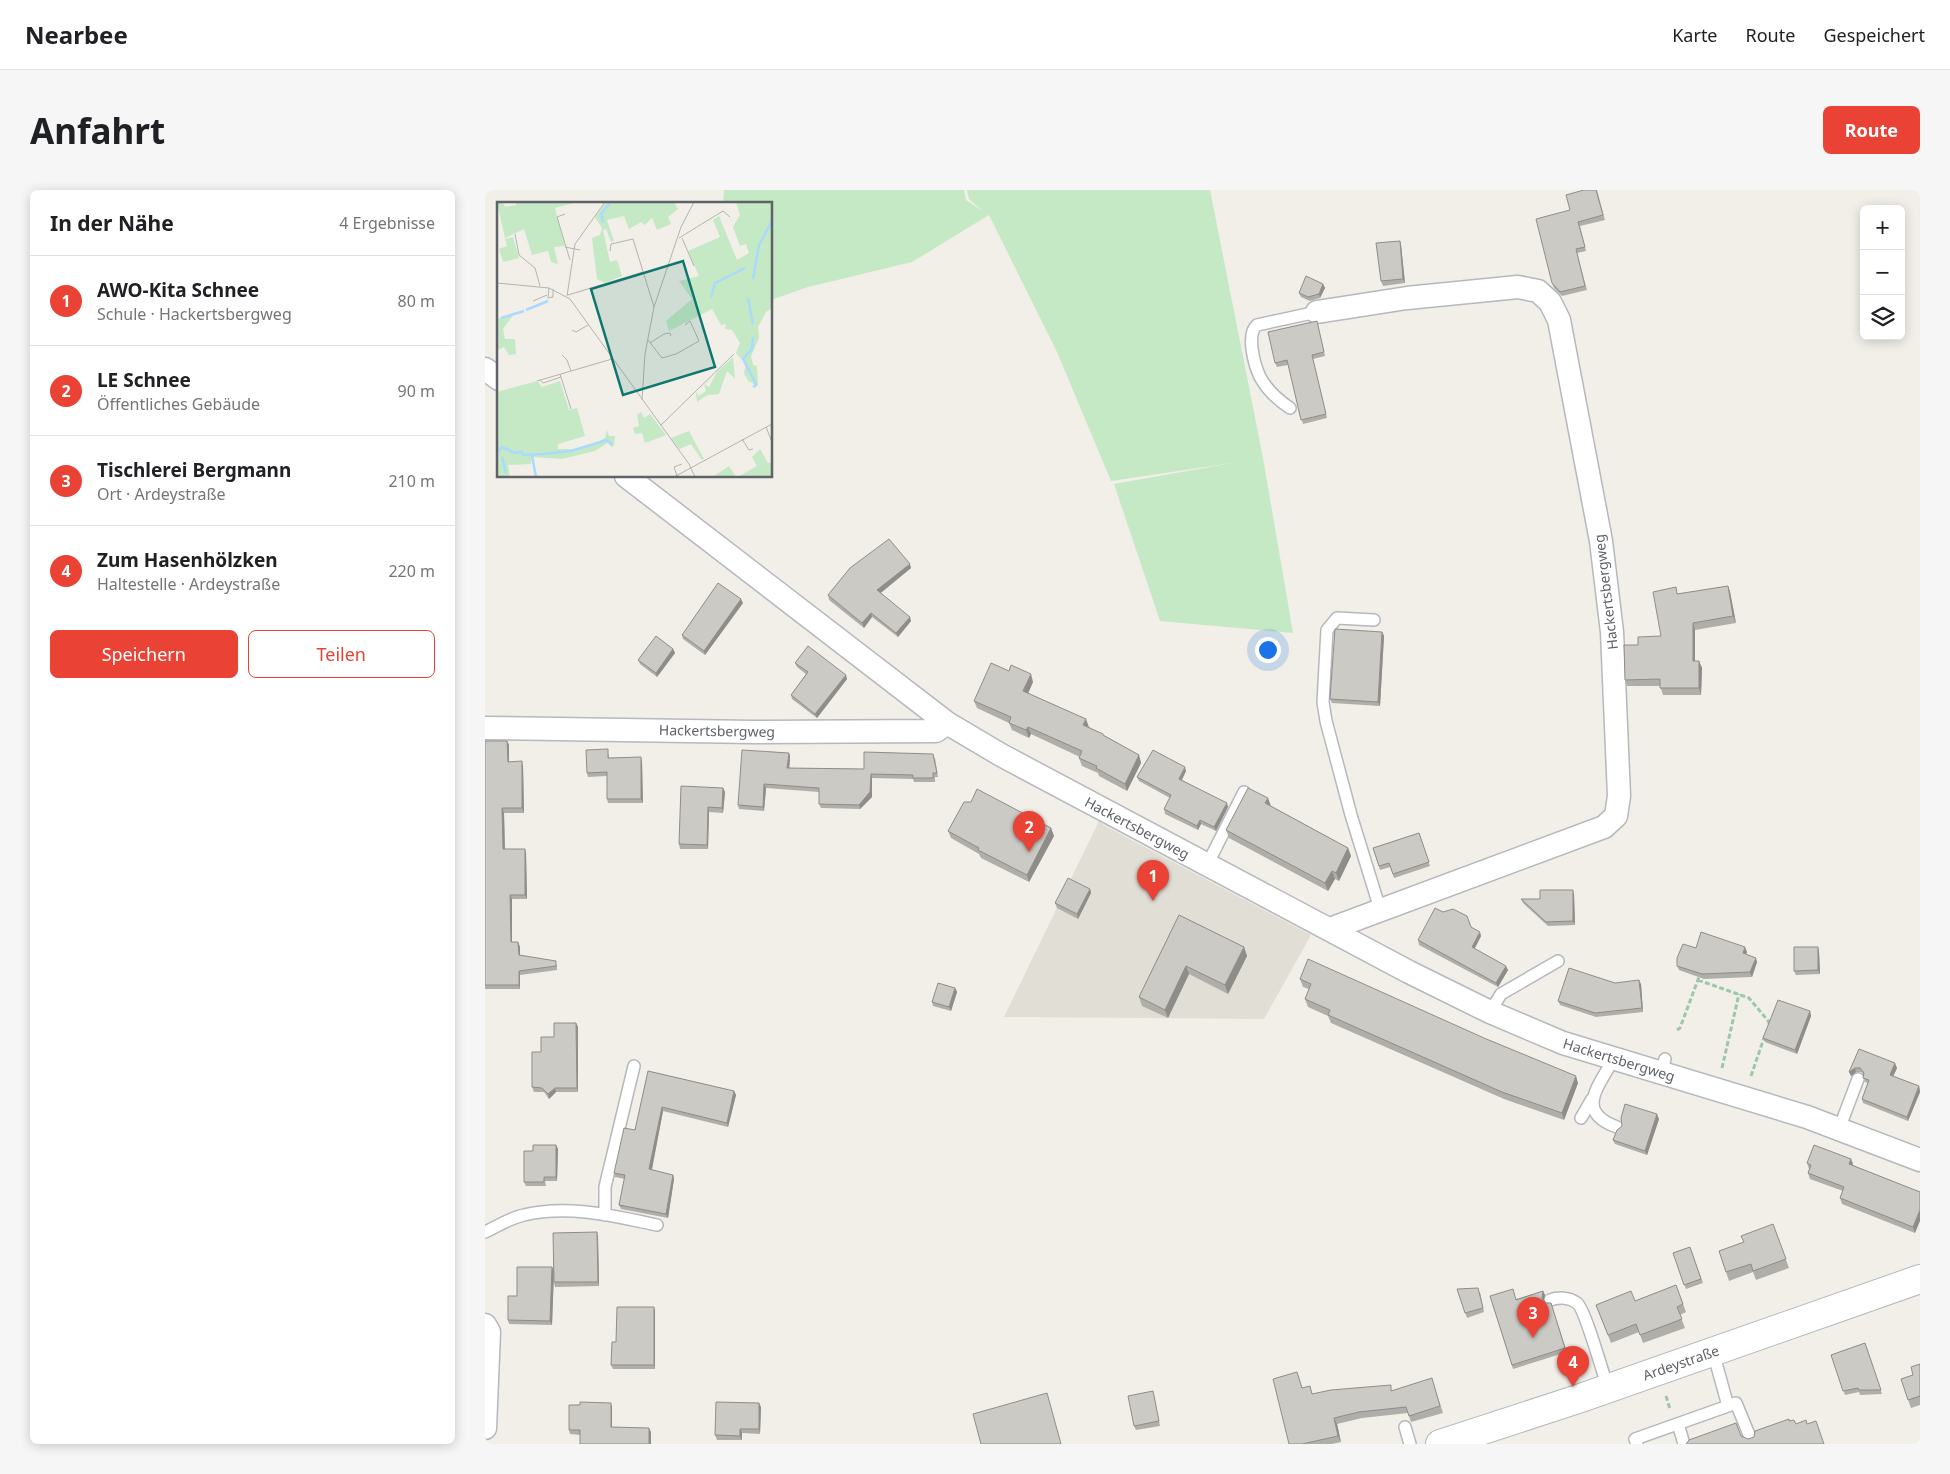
<!DOCTYPE html>
<html lang="de">
<head>
<meta charset="utf-8">
<style>
	body { margin:0; font-family:"Noto Sans",sans-serif; background:#f6f6f6; color:#202124 }
	.controls { position:absolute; right:15px; top:15px; display:grid; overflow:hidden; border-radius:8px; box-shadow:0 2px 12px #0003 }
	.controls button { width:45px; height:45px; display:grid; place-items:center; padding:0; border:0; border-bottom:1px solid #e0e0e0; background:#fff; color:#202124; font:25px sans-serif }
	.you { position:absolute; left:782px; top:459px; width:18px; height:18px; margin:-12px; border:4px solid #fff; border-radius:50%; background:#1a73e8; box-shadow:0 0 0 8px #1a73e833 }
	.badge { display:grid; place-items:center; width:32px; height:32px; border-radius:50%; background:#ea4335; color:#fff; font-size:16px; font-weight:700 }
	.pin { position:absolute; translate:-50% -41px; filter:drop-shadow(0 1px 2px #0008) }
	.pin::after { content:''; position:absolute; top:26px; width:18px; height:15px; background:inherit; clip-path:polygon(0 0,100% 0,50% 100%) }
	.list { margin:0; padding:0; list-style:none }
	h2 { display:flex; justify-content:space-between; align-items:center; height:65px; margin:0; padding:0 20px; font-size:21px }
	h2 small { font-size:16px; font-weight:400; color:#757577 }
	.list li { display:grid; grid-template-columns:32px 1fr auto; gap:15px; align-items:center; box-sizing:border-box; height:90px; padding:0 20px; border-top:1px solid #e0e0e0 }
	.list b { display:block; font-size:19px; white-space:nowrap }
	.list p { margin:0; font-size:16px; white-space:nowrap; color:#757577 }
	.list em { font-size:16px; font-style:normal; color:#757577 }
	.actions { display:flex; gap:10px; padding:15px 20px }
	.actions a { flex:1; padding:11px 0; border:1px solid #ea4335; border-radius:8px; text-align:center; font-size:18px; color:#ea4335 }
	.actions .main { background:#ea4335; color:#fff }
	.icon { flex:none; width:28px; height:28px; fill:none; stroke:currentColor; stroke-width:2; stroke-linecap:round; stroke-linejoin:round }
	.map { position:relative; flex:none; width:1435px; height:1254px; overflow:hidden; border-radius:8px }
	header { display:flex; align-items:center; gap:30px; box-sizing:border-box; height:70px; padding:0 25px; background:#fff; border-bottom:1px solid #e0e0e0 }
	header strong { font-size:24px }
	nav { display:flex; gap:28px; margin-inline-start:auto; font-size:18px }
	.intro { display:flex; align-items:center; justify-content:space-between; box-sizing:border-box; height:120px; padding:0 30px }
	h1 { margin:0; font-size:35px }
	.button { padding:12px 22px; border-radius:8px; background:#ea4335; color:#fff; font-size:18px; font-weight:700 }
	main { display:flex; gap:30px; padding:0 30px }
	aside { flex:1; background:#fff; border-radius:8px; box-shadow:0 2px 12px #0003 }
	.map>svg:first-child { display:block }
	.education { fill:#e1ded6 }
	.green { fill:#c5e8c5 }
	.lines { fill:none; stroke-linecap:round; stroke-linejoin:round }
	.service-casing { stroke:#b5b8bc; stroke-width:14 }
	.minor-casing { stroke:#b5b8bc; stroke-width:25 }
	.secondary-casing { stroke:#b6babf; stroke-width:30 }
	.path { stroke:#9cc7a9; stroke-width:3; stroke-dasharray:5 2.5; stroke-linecap:butt }
	.service { stroke:#fff; stroke-width:11 }
	.minor { stroke:#fff; stroke-width:22 }
	.secondary { stroke:#fff; stroke-width:28 }
	.wall { fill:#afaea9 }
	.shaded-wall { fill:#8f8d8a }
	.building { fill:#cccac5; stroke:#8f8d8a }
	.labels { text-anchor:middle; stroke-width:4.5; stroke-linejoin:round; paint-order:stroke }
	.street-label { font-size:14px; fill:#5f6368; stroke:#fff }
	.inset-river { fill:none; stroke:#aadaff; stroke-width:2.5 }
	.inset-road { fill:none; stroke:#b3b3b1; stroke-width:1 }
	.view { fill:#0f766e; fill-opacity:0.15; stroke:#0f766e; stroke-width:2.5 }
	.inset-edge { fill:none; stroke:#5f6368; stroke-width:2.5 }
</style>
</head>
<body>
<header>
<strong>Nearbee</strong>
<nav><a>Karte</a><a>Route</a><a>Gespeichert</a></nav>
</header>
<div class="intro"><h1>Anfahrt</h1><a class="button">Route</a></div>
<main>
<aside>
<h2>In der Nähe<small>4 Ergebnisse</small></h2>
<ul class="list">
<li><span class="badge">1</span><div><b>AWO-Kita Schnee</b><p>Schule · Hackertsbergweg</p></div><em>80 m</em></li>
<li><span class="badge">2</span><div><b>LE Schnee</b><p>Öffentliches Gebäude</p></div><em>90 m</em></li>
<li><span class="badge">3</span><div><b>Tischlerei Bergmann</b><p>Ort · Ardeystraße</p></div><em>210 m</em></li>
<li><span class="badge">4</span><div><b>Zum Hasenhölzken</b><p>Haltestelle · Ardeystraße</p></div><em>220 m</em></li>
</ul>
<div class="actions"><a class="main">Speichern</a><a>Teilen</a></div>
</aside>
<div class="map">
<svg width="1435" height="1254" viewBox="0 0 1435 1254">
	<rect width="100%" height="100%" fill="#f1efe8"/>
	<path class="education" d="M614,631L620,636L826,745L779,829L519,827Z"/>
	<path class="green" d="M239,0H479L481,10L498,21L484,9L482,0H725L778,268L808,443L675,431L629,294L747,273L626,291L572,162L504,25L427,72L323,97L286,110V14H238Z"/>
	<g class="lines">
		<defs>
			<path id="service" d="M805,218C793,210 782,200 775,187C769,174 761,144 772,135L832,122
				M889,430L852,428L842,440L838,512L841,531L866,625L895,719
				M722,675L759,602
				M1005,822L1016,804L1073,771
				M1128,870C1113,897 1090,922 1132,937
				M1176,884L1180,869
				M1096,928L1107,909
				M1354,939L1373,889
				M120,1025V997L149,876
				M0,1042C13,1036 25,1028 39,1025C82,1014 130,1026 172,1035
				M1065,1110C1073,1107 1084,1107 1092,1113C1100,1119 1118,1184 1123,1198
				M1243,1216L1251,1213L1265,1247
				M1193,1234L1199,1254
				M920,1237L925,1254
				M1152,1254L1150,1249L1243,1216L1228,1162"/>
			<path id="minor" d="M832,122L922,108L1033,97L1053,101L1065,112L1074,130L1116,351L1127,442L1134,606L1131,626L1119,637L845,739
				M0,179L14,189
				M141,286L462,533L516,565L924,782L1005,822L1078,853L1322,927L1435,970
				M0,538L268,542L451,541L462,533
				M0,1135L4,1142L0,1238"/>
			<path id="secondary" d="M955,1254L1093,1209L1435,1089"/>
		</defs>
		<use href="#service" class="service-casing"/>
		<use href="#minor" class="minor-casing"/>
		<use href="#secondary" class="secondary-casing"/>
		<path class="path" d="M1213,790L1264,808L1284,832V834
			M1192,840L1195,838L1214,787
			M1237,878L1254,804
			M1266,886L1280,845
			M1181,1206L1185,1219"/>
		<use href="#service" class="service"/>
		<use href="#minor" class="minor"/>
		<use href="#secondary" class="secondary"/>
	</g>
	<path class="wall" d="M1112,0L1120,30L1095,36L1101,61L1092,63L1102,100L1077,106L1069,98L1067,93L1085,20Z
		M915,51L916,55L920,93L898,96L896,91Z
		M838,94L840,98L835,108L825,111L816,107L814,103Z
		M832,131L840,166L828,169L842,228L818,234L803,175L792,177L790,173Z
		M426,378L396,403L426,431L413,447L387,427L379,438L344,410L343,405Z
		M1243,396L1245,402L1251,433L1210,440V471H1214L1217,478L1216,505H1178L1175,496H1142L1140,490L1153,455L1176,446L1193,404Z
		M258,413L220,465L198,449L197,445Z
		M897,442L899,446L895,516L847,513L845,509Z
		M188,459L190,463L172,487L155,474L153,470Z
		M310,473L362,489L332,528L307,509L306,505L321,484L312,477Z
		M548,492L543,503L654,565L656,573L642,601L614,586L613,583L597,576L594,568L595,567L546,544L544,548L527,540L524,533L492,518L489,511Z
		M22,551L24,555V572L38,576L39,623H19L20,659L41,663L42,709H27V752H33L35,757V766L72,775V780L35,785V799H0V753Z
		M304,563L305,567L304,578L379,579L450,568L453,587H450V592H429L428,589L387,588V607L375,619L336,618L334,614V602L281,598L279,621L254,619L253,615Z
		M124,564V568L157,572L158,613H123L122,609V586L103,587L102,583Z
		M701,581L697,590L743,617L731,641L716,634L713,640L680,624L679,619L685,608L654,591L652,587Z
		M238,598L240,602L238,623L224,622L223,659H195L194,654Z
		M786,616L863,658L866,666L854,691L850,689L843,701L744,648L741,640Z
		M566,638L569,646L544,692L496,668L494,664L466,648L463,641Z
		M934,643L945,676L909,688L905,677L895,680L888,658Z
		M605,699L606,703L593,729L572,718L570,713Z
		M1089,704L1090,735L1063,736L1038,713L1036,709H1055Z
		M694,725L759,757L762,766L743,804L704,784L683,828L657,816L654,807Z
		M986,737L996,746L989,759L1023,780L1013,797L934,755L933,750Z
		M1211,758L1262,762L1261,764L1272,772L1267,787L1219,789L1194,780L1192,776Z
		M1334,761L1335,784L1311,785L1309,781Z
		M815,789L1093,893L1079,930L1019,909L846,833L843,826L823,817L820,809L824,799L818,797Z
		M1130,793L1156,794L1158,822L1111,827L1075,815L1073,811Z
		M470,798L472,802L466,821L448,816L447,812Z
		M1325,821L1326,826L1312,864L1280,852L1278,848Z
		M91,833L93,837V902H71L64,909L59,902H49L47,897L56,862L69,847Z
		M1374,859L1412,878L1408,886L1434,896L1435,902L1423,931L1378,913L1377,909L1383,893L1380,892L1379,885L1376,882H1371L1366,886Z
		M163,881L249,901L251,905L243,937L178,921L167,980L188,985L189,989L183,1028L136,1019L134,1015L140,989L130,987L129,983L150,940Z
		M1174,929L1162,965L1130,954L1128,950Z
		M71,955L73,959L72,991H60L61,996H41L39,992L48,961Z
		M1366,969L1367,975L1435,1002L1430,1043L1357,1014L1355,1008L1358,1001L1325,989L1323,983L1325,979H1324L1322,973Z
		M1288,1034L1304,1078L1271,1090L1268,1082L1244,1091L1234,1061L1259,1052Z
		M113,1046L114,1096L70,1097L69,1092Z
		M1205,1057L1218,1093L1201,1099L1188,1063Z
		M67,1077L69,1081L67,1135L24,1134L23,1130L32,1106Z
		M1191,1095L1201,1122L1195,1125L1200,1138L1158,1153L1154,1142L1126,1153L1111,1115L1150,1111Z
		M972,1099L995,1102L999,1122L982,1128Z
		M1058,1101L1060,1105L1059,1110L1061,1113H1066L1082,1162L1028,1179L1005,1106L1031,1109Z
		M169,1117L170,1121V1179H128L126,1175L131,1152Z
		M1380,1153L1397,1204L1375,1205L1374,1202L1360,1205L1346,1165Z
		M1435,1174V1215L1426,1218L1416,1189L1428,1185Z
		M812,1182L817,1198L828,1204L908,1200L949,1195L958,1223L926,1232L923,1223L877,1228L852,1234L856,1252L847,1254H804Z
		M669,1205L675,1236L651,1240L649,1236Z
		M127,1217V1237L166,1242V1254H95V1245L85,1244L84,1240Z
		M276,1217L275,1244L257,1243V1250H232L230,1245Z"/>
	<path class="shaded-wall" d="M915,51L916,55L920,93L918,89Z
		M838,94L840,98L835,108L834,104Z
		M425,374L426,378L394,404L392,400Z
		M1243,396L1245,402L1251,433L1248,426Z
		M256,409L258,413L220,465L219,461Z
		M386,423L387,427L379,438L377,433Z
		M425,427L426,431L413,447L411,443Z
		M1208,433L1210,440V478L1208,471Z
		M897,442L899,446L895,516L893,512Z
		M188,459L190,463L172,487L171,483Z
		M1214,471L1217,478L1216,505L1214,498Z
		M546,484L548,492L541,508L538,501Z
		M361,485L362,489L332,528L330,524Z
		M601,529L604,537L598,535Z
		M543,537L546,544L544,548L541,540Z
		M22,551L24,555V576L23,572Z
		M304,563L305,567L304,582L302,578Z
		M654,565L656,573L642,601L640,594Z
		M156,567L157,572L158,613L156,609Z
		M37,571L38,576L39,623L37,618Z
		M700,577L701,581L695,593L694,589Z
		M386,584L387,588V607L375,619L374,615Z
		M279,594L281,598L279,621L278,617Z
		M238,598L240,602L238,623L237,618Z
		M783,608L786,616L780,613Z
		M742,613L743,617L731,641L729,637Z
		M223,617L224,622L223,659L222,655Z
		M17,618L19,623L20,664L18,659Z
		M715,630L716,634L713,640L712,636Z
		M566,638L569,646L544,692L542,685Z
		M863,658L866,666L854,691L851,683Z
		M40,659L41,663L42,709L40,705Z
		M847,681L850,689L843,701L840,693Z
		M605,699L606,703L593,729L592,724Z
		M1088,700L1089,704L1090,735L1088,731Z
		M25,705L27,709V757L26,752Z
		M995,742L996,746L988,762L987,757Z
		M33,752L35,757V770L34,765Z
		M759,757L762,766L743,804L740,795Z
		M1260,757L1262,762L1260,767L1258,763Z
		M1333,757L1334,761L1335,784L1333,780Z
		M1271,768L1272,772L1267,787L1265,782Z
		M701,776L704,784L683,828L680,820Z
		M1021,776L1023,780L1013,797L1011,793Z
		M34,781L35,785V799L34,795Z
		M1154,790L1156,794L1158,822L1157,818Z
		M470,798L472,802L466,821L464,817Z
		M1325,821L1326,826L1312,864L1310,860Z
		M91,833L93,837V902L92,898Z
		M1410,873L1412,878L1407,889L1405,885Z
		M1370,878L1371,882L1366,886L1364,882Z
		M1091,886L1093,893L1079,930L1077,923Z
		M1434,896L1435,902L1423,931L1422,927Z
		M70,898L71,902L64,909L63,904Z
		M249,901L251,905L243,937L242,933Z
		M177,917L178,921L166,983L164,979Z
		M1172,924L1174,929L1162,965L1160,961Z
		M71,955L73,959L72,991L71,987Z
		M1366,969L1368,974L1366,979L1364,974Z
		M188,985L189,989L183,1028L181,1024Z
		M1435,1020V1031L1430,1043L1428,1037Z
		M112,1042L113,1046L114,1096L113,1092Z
		M67,1077L69,1081L67,1135L65,1131Z
		M1058,1101L1060,1105L1058,1113L1057,1108Z
		M169,1117L170,1121V1179L169,1175Z
		M126,1213L127,1217V1241L126,1237Z
		M274,1213L276,1217L275,1244L274,1239Z
		M849,1228L852,1234L856,1252L853,1246Z
		M164,1238L166,1242V1254H164Z
		M255,1239L257,1243V1250L255,1246Z"/>
	<path class="building" d="M1099,0H1111L1118,25L1093,32L1100,57L1091,59L1100,96L1075,102L1067,93L1051,29L1085,20L1081,5Z
		M915,51L918,89L896,91L891,53Z
		M821,86L838,94L834,104L823,107L814,103Z
		M832,131L839,162L827,165L841,224L816,230L802,170L790,173L783,142Z
		M404,349L425,374L392,400L425,427L411,443L386,423L377,433L343,405L365,378Z
		M233,393L256,409L219,461L197,445Z
		M1243,396L1248,426L1208,433V471H1214V498H1175V489L1140,490L1139,455H1153V447L1176,446L1168,402L1191,397L1192,404Z
		M850,439L897,442L893,512L845,509Z
		M171,446L188,459L171,483L153,470Z
		M323,456L361,485L330,524L306,505L323,482L310,473Z
		M506,473L524,481L526,475L546,484L538,501L601,529L598,535L618,544V545L654,565L640,594L611,578L612,576L594,568L597,561L543,537L541,540L524,533L526,527L489,511Z
		M0,551H22L23,572L37,571V618H17L18,659H40V705H25L26,752H33L34,765L71,771V776L34,781V795H0Z
		M123,559V568L156,567V609H122V582L102,583L101,560Z
		M257,560L304,563L302,578L379,579V562L448,564L452,583H448V588H428V585L386,584L385,602L374,615L334,614V598L279,594L278,617L253,615Z
		M668,560L700,577L694,589L742,613L729,637L715,630L712,636L679,619L686,605L652,587Z
		M196,596L238,598L237,618L223,617L222,655L194,654Z
		M763,598L783,608L780,613L863,658L851,683L847,681L840,693L741,640Z
		M492,599L566,638L542,685L493,660L494,658L463,641L479,612H486Z
		M934,643L944,672L908,684L904,673L894,676L888,658Z
		M583,688L605,699L592,724L570,713Z
		M1055,700H1088V731L1061,732L1036,709H1055Z
		M950,718L958,722L968,719L982,726L986,737L995,742L987,757L1021,776L1011,793L933,750Z
		M694,725L759,757L740,795L701,776L680,820L654,807Z
		M1216,742L1260,757L1258,763L1271,768L1265,782L1217,784L1192,776V768L1198,754L1211,758Z
		M1309,757H1333V780L1309,781Z
		M823,769L999,848L1091,886L1077,923L1017,902L843,825L845,820L820,809L826,794L815,789Z
		M1084,778L1130,793L1154,790L1157,818L1110,823L1073,811Z
		M453,793L470,798L464,817L447,812Z
		M1293,810L1325,821L1310,860L1278,848Z
		M69,833H91L92,898H70L63,904L57,898L47,897V862H56V847H69Z
		M1374,859L1410,873L1405,885L1434,896L1422,927L1377,909L1384,890L1378,888L1379,883L1375,878H1370L1364,882Z
		M163,881L249,901L242,933L177,917L164,979L188,985L181,1024L134,1015L140,985L129,983L139,938L150,940Z
		M1140,914L1172,924L1160,961L1128,950L1132,940L1137,936L1136,928Z
		M48,955H71V987H59V992H39V961H48Z
		M1329,955L1366,969L1364,974L1435,1002V1020L1428,1037L1355,1008L1359,997L1323,983L1326,975L1322,973Z
		M1288,1034L1301,1069L1268,1081L1266,1074L1241,1082L1234,1061L1259,1052L1256,1046Z
		M112,1042L113,1092H69L68,1043Z
		M1205,1057L1216,1089L1199,1095L1188,1063Z
		M32,1077H67L65,1131L23,1130V1106H32Z
		M1191,1095L1198,1114L1192,1117L1197,1129L1155,1145L1151,1134L1123,1145L1111,1115L1146,1101L1150,1111Z
		M993,1098L998,1118L980,1123L972,1099Z
		M1028,1099L1031,1110L1058,1101L1057,1108L1061,1113H1066L1080,1158L1027,1175L1005,1106Z
		M132,1117H169V1175H126L127,1152H131Z
		M1380,1153L1396,1200H1374L1373,1198L1358,1201L1346,1165Z
		M1435,1174V1206L1423,1210L1416,1189L1428,1185L1426,1177Z
		M812,1182L817,1198L825,1196L827,1204L846,1200L906,1195V1201L947,1188L955,1216L924,1226L921,1217L874,1222L849,1228L853,1246L817,1254H804L788,1189Z
		M668,1201L674,1231L649,1236L643,1206Z
		M562,1203L576,1254H496L488,1224Z
		M95,1212L126,1213V1237L164,1238V1254H95V1240H84V1215H95Z
		M231,1212L274,1213V1239H255V1246L230,1245Z
		M1304,1229V1231L1309,1230L1311,1234L1321,1230L1322,1234L1331,1231L1339,1254H1201L1204,1250L1251,1233L1256,1246L1263,1249L1269,1247L1270,1241Z"/>
	<g class="labels">
		<g class="street-label">
			<text transform="translate(1121 402) rotate(-97)" y="5">Hackertsbergweg</text>
			<text transform="translate(232 541) rotate(1)" y="5">Hackertsbergweg</text>
			<text transform="translate(652 638) rotate(28)" y="5">Hackertsbergweg</text>
			<text transform="translate(1134 870) rotate(17)" y="5">Hackertsbergweg</text>
			<text transform="translate(1196 1173) rotate(-19)" y="5">Ardeystraße</text>
		</g>
	</g>
	<g transform="translate(12 12)">
		<rect width="275" height="275" fill="#f1efe8"/>
		<path d="M0,0H6L8,5L19,3V0H80L58,6L68,44L57,45L61,62L54,60L51,49L35,53L27,27L8,36ZM109,0H177L181,7L171,15L174,22L160,28L155,16L148,23L144,20L132,27L127,14L110,18L117,39L114,40L109,27L106,28L113,60L120,58L125,74L108,81L100,77L95,36L103,33L105,26L98,15ZM239,0H275V106L269,110L261,125L262,136L254,154L256,163L260,164L261,184L251,179L247,171L249,162L239,151L243,141L235,128L228,127L229,122L224,123L215,107L172,129L169,119L195,97L182,79L202,74L191,49L223,35L216,18L222,14L240,58L252,51L249,42L243,44L236,25L243,13ZM16,35L22,56L6,60L2,47L10,44L8,37ZM17,112L6,127L8,137H18L19,152L12,153L7,145L0,148V117ZM236,155L238,177L230,169L222,192L210,193L200,200L199,190L202,194L209,189L207,182L212,185L220,170ZM40,179L45,185L63,179L72,208L80,206L88,234L61,242V247H81L97,242L108,236L110,228L112,234H118L117,244L114,245L112,240L98,249L65,257L34,255V262L11,263L13,275H0V190ZM144,210L147,216L153,212L169,233L148,241L145,231L138,232L136,226L142,224L140,213ZM192,229L207,257L205,258L194,242L182,247L174,236ZM263,247L271,261L275,260V275H241L260,264L255,255ZM232,264L239,275H217V274Z" fill="#c5e8c5"/>
		<path class="inset-river" d="M106,20L104,12L113,1M256,77L262,43L275,19M214,95L218,81L248,66M251,96L256,122M29,108L51,99M4,116L27,109M256,185L259,183L257,178L246,157L255,147L256,135M0,250L5,245L18,251L25,250L26,253L46,252L74,249L110,238L115,243M35,254L39,275M5,255L9,271"/>
		<path class="inset-road" d="M68,12L60,15L73,58M18,32L22,53L38,66L43,84M182,36L226,9L233,15M185,36L197,64M68,45L83,48M113,49L114,42L136,37L157,105M0,81L52,86L73,97L192,262L198,275M52,86L51,96L56,95V87M71,93L146,70M70,94L78,42L108,0M36,99L50,93M75,128L79,130L91,123M151,138L165,156L179,152L202,139L193,119L188,123M153,141L167,132L173,131L174,134M65,153L70,158L74,169M63,172L74,207M43,178L46,181L64,175M40,179L115,157M145,198L148,152L157,105L184,25L197,0M164,223L237,152M269,225L275,240M245,237L252,248L256,247M180,274L177,265L185,262M177,275L275,222"/>
		<path class="view" d="M186,59L218,165L126,193L94,87Z"/>
		<rect width="275" height="275" class="inset-edge"/>
	</g>
</svg>
<div class="controls">
<button>+</button>
<button>−</button>
<button><svg class="icon" aria-label="layers" viewBox="0 0 24 24"><path d="M12 4l9 5-9 5-9-5zM3 14l9 5 9-5"/></svg></button>
</div>
<div class="you"></div>
<div class="pin badge" style="left:668px;top:711px">1</div>
<div class="pin badge" style="left:544px;top:662px">2</div>
<div class="pin badge" style="left:1048px;top:1148px">3</div>
<div class="pin badge" style="left:1088px;top:1197px">4</div>
</div>
</main>
</body>
</html>
